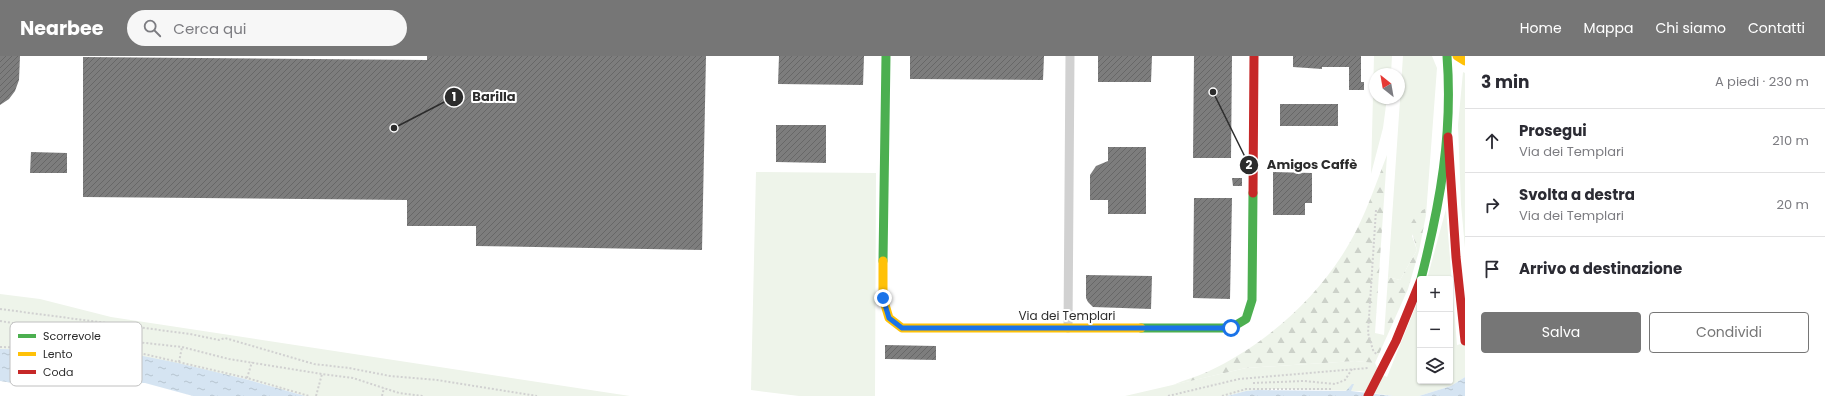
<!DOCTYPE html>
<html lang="it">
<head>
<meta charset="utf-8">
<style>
	body { margin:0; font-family:Poppins,sans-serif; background:#f7f7f7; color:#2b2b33 }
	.controls { position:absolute; right:12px; bottom:12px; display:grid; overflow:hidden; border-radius:4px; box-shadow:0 1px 3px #0004 }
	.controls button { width:36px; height:36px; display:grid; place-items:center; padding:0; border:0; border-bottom:1px solid #e1e1e2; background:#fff; color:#2b2b33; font:20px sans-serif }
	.compass { position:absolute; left:1369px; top:12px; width:36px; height:36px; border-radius:50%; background:#fff; box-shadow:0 1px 3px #0004; rotate:329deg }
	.stop { position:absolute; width:12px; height:12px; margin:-9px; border:3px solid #1a73e8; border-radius:50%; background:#fff }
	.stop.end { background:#1a73e8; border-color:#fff; box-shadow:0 1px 4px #0008 }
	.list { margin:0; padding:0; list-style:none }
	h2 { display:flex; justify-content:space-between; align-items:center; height:52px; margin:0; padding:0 16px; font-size:17px }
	h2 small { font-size:13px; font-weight:400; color:#7c7c81 }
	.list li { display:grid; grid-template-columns:26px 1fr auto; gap:12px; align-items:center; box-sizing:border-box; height:64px; padding:0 16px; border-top:1px solid #e1e1e2 }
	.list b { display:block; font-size:15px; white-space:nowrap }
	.list p { margin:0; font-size:13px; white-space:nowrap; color:#7c7c81 }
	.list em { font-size:13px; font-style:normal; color:#7c7c81 }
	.actions { display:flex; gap:8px; padding:12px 16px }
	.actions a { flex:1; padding:9px 0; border:1px solid #767676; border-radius:4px; text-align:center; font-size:14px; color:#767676 }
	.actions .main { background:#767676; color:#fff }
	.icon { flex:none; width:22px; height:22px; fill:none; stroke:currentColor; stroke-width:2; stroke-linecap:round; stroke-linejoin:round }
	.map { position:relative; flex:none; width:1465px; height:340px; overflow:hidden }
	header { display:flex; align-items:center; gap:24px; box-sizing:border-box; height:56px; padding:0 20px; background:#767676; color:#fff }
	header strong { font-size:19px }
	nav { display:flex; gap:22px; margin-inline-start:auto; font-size:14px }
	.search { width:280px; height:36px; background:#f7f7f7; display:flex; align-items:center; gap:10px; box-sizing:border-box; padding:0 14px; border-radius:22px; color:#7c7c81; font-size:15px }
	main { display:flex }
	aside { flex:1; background:#fff }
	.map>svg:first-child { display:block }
	.green { fill:#eef4ea }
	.forest { fill:url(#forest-firs) }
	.water { fill:url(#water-ripples) }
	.building { fill:url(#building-hatch) }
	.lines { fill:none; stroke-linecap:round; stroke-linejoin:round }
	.path { stroke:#d1d1d1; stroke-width:2; stroke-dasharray:2 2; stroke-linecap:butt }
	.street { stroke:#d1d1d1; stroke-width:9 }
	.fast { stroke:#4caf50; stroke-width:9 }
	.slow { stroke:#ffc107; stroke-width:9 }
	.jam { stroke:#c62828; stroke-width:9 }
	.route { stroke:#1a73e8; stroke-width:5 }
	.labels { text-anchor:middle; stroke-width:4; stroke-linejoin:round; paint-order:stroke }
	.street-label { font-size:12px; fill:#2c2c2c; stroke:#fff }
	.key { fill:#fff; stroke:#c0c0c0; stroke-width:1 }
	.key-label { font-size:11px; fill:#2c2c2c }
	.leader { fill:none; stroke:#2c2c2c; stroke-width:1.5 }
	.callout-dot { fill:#2c2c2c; stroke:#fff; stroke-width:1.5 }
	.mark-label { font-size:12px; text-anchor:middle; font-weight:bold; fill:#fff }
	.callout-label { font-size:13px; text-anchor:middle; font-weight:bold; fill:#2c2c2c; stroke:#fff; stroke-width:4; stroke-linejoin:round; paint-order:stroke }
</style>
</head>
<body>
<header>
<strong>Nearbee</strong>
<div class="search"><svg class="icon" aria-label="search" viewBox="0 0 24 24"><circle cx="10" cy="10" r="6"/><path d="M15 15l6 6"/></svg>Cerca qui</div>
<nav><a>Home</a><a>Mappa</a><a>Chi siamo</a><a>Contatti</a></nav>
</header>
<main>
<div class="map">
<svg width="1465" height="340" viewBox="0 0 1465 340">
	<defs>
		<pattern id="forest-firs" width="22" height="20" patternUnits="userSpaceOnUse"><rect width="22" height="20" fill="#eef4ea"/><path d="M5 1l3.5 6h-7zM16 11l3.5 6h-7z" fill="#ccd1c9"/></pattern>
		<pattern id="water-ripples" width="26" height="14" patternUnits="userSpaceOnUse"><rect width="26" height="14" fill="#d5e4f2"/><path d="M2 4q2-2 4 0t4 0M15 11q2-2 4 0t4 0" fill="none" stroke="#b7c4d0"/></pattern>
		<pattern id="building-hatch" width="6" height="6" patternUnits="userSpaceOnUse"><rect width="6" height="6" fill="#7d7d7d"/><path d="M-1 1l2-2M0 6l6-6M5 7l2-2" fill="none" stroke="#676767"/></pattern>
	</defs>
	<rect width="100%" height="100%" fill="#fff"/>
	<path class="green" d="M1374,0H1392L1391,18H1375V42H1387L1383,72L1371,118Z
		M1403,0H1432L1437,12L1426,159L1425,154L1412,180L1417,194L1400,224L1388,221Z
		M1463,16L1465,17V192L1461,148L1458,69Z
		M756,116L876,117L875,340H799L751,334Z
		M1446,153L1457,289L1465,287V321L1451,330L1419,340H1393L1360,335L1274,333L1246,335L1227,340H1125L1246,312L1355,305L1375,307L1380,318L1387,321L1420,240V325H1450V223H1427Z
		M0,238L40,243L111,261L630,340H305L245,323L118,295L0,293Z"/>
	<path class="forest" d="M1387,99L1375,277L1384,279L1388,221L1400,224L1417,194L1410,169L1418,156L1425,153L1426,159L1419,195L1408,233L1375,307L1355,305L1246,312L1173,329C1184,324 1196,321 1207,316C1268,288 1326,235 1356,175C1369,150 1377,124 1387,99Z"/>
	<path class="water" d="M0,293L118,295L178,307L245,323L305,340H193L145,327L42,326L36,321L20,328L0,325Z
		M1465,321V340H1419L1451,330Z
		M1352,328H1354L1351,335L1393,340H1227L1246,335L1257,334L1346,335Z"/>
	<path class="building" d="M0,0H20L19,24L15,35L9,43L0,49Z
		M427,0H706L702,194L476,190V170H407V144L83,141V1L427,4Z
		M779,0H864L863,29L778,28Z
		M910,0H1044L1043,24L910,23Z
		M1098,0H1152L1151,26H1098Z
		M1194,0H1232L1231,102H1193Z
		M1293,0H1361V26H1364V34H1349V11H1322V13L1293,11Z
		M1280,48H1338V70H1280Z
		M776,69H826V107L776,106Z
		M1108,91H1146V158H1108V144H1090V119L1096,110L1108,105Z
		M31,96L67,97V117H30Z
		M1273,116L1312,117V147H1305V159H1273Z
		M1232,122H1242V130H1233Z
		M1194,142H1232L1230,243L1193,242Z
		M1086,219L1152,220L1151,253L1093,251L1088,246L1086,242Z
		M885,289L936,290V304L885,303Z"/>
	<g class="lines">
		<path class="path" d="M1376,154L1368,277L1373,294L1376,298
			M0,253L190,278L219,284L225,282L314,308L349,312L390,320L437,324L537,340
			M0,265L118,284L182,291L229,303L322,318L353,322L399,337L423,340
			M0,291L119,294L144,298L247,322L309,340
			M32,292L33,270
			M82,293L83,279
			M179,306L182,291
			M247,322L252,306
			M1253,327L1304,325L1335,328L1345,324L1352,313
			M316,340L322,318
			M382,340L384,332
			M1168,340L1239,323L1368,312
			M1222,340L1246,333H1332"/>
		<path class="street" d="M1068,272L1070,0"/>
		<path class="fast" d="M883,205L886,0
			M1421,223C1440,148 1453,78 1447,0
			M1141,272H1231L1246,263L1252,244L1253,137"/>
		<path class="slow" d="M1457,0L1465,5
			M883,205V242L889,262L902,272H1141"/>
		<path class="jam" d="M1448,81L1456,201L1465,285
			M1253,137L1254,0
			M1368,340L1396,285L1420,226"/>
	</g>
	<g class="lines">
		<path class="route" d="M883,242L889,262L902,272H1231"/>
	</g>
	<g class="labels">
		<g class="street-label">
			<text x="1067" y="264">Via dei Templari</text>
		</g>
	</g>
	<rect x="10" y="266" width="132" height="64" rx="6" class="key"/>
	<rect x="18" y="278" width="18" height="4" fill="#4caf50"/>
	<rect x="18" y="296" width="18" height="4" fill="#ffc107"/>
	<rect x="18" y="314" width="18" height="4" fill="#c62828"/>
	<g class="key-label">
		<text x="43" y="284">Scorrevole</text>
		<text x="43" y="302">Lento</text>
		<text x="43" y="320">Coda</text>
	</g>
	<path class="leader" d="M394 72L454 41M1213 36L1249 109"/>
	<g class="callout-dot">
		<circle cx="394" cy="72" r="4"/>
		<circle cx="1213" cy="36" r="4"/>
		<circle cx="454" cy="41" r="10"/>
		<circle cx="1249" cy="109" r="10"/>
	</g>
	<g class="mark-label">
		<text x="454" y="45">1</text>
		<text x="1249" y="113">2</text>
	</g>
	<g class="callout-label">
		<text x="494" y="45">Barilla</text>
		<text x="1312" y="113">Amigos Caffè</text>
	</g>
</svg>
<div class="controls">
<button>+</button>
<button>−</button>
<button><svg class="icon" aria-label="layers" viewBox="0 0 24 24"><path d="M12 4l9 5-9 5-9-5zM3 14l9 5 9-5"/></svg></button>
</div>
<svg class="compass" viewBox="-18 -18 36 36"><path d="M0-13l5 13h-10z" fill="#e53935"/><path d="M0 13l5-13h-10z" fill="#7c7c81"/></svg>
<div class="stop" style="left:1231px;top:272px"></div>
<div class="stop end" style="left:883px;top:242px"></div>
</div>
<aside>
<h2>3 min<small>A piedi · 230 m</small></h2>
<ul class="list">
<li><svg class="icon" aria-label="ahead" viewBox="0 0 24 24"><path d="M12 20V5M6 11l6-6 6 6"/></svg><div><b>Prosegui</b><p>Via dei Templari</p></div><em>210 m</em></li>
<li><svg class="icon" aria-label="right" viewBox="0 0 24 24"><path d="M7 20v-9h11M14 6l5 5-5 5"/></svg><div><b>Svolta a destra</b><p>Via dei Templari</p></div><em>20 m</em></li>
<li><svg class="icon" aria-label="arrive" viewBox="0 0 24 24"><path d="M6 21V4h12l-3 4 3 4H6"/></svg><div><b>Arrivo a destinazione</b></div></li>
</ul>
<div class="actions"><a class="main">Salva</a><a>Condividi</a></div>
</aside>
</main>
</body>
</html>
